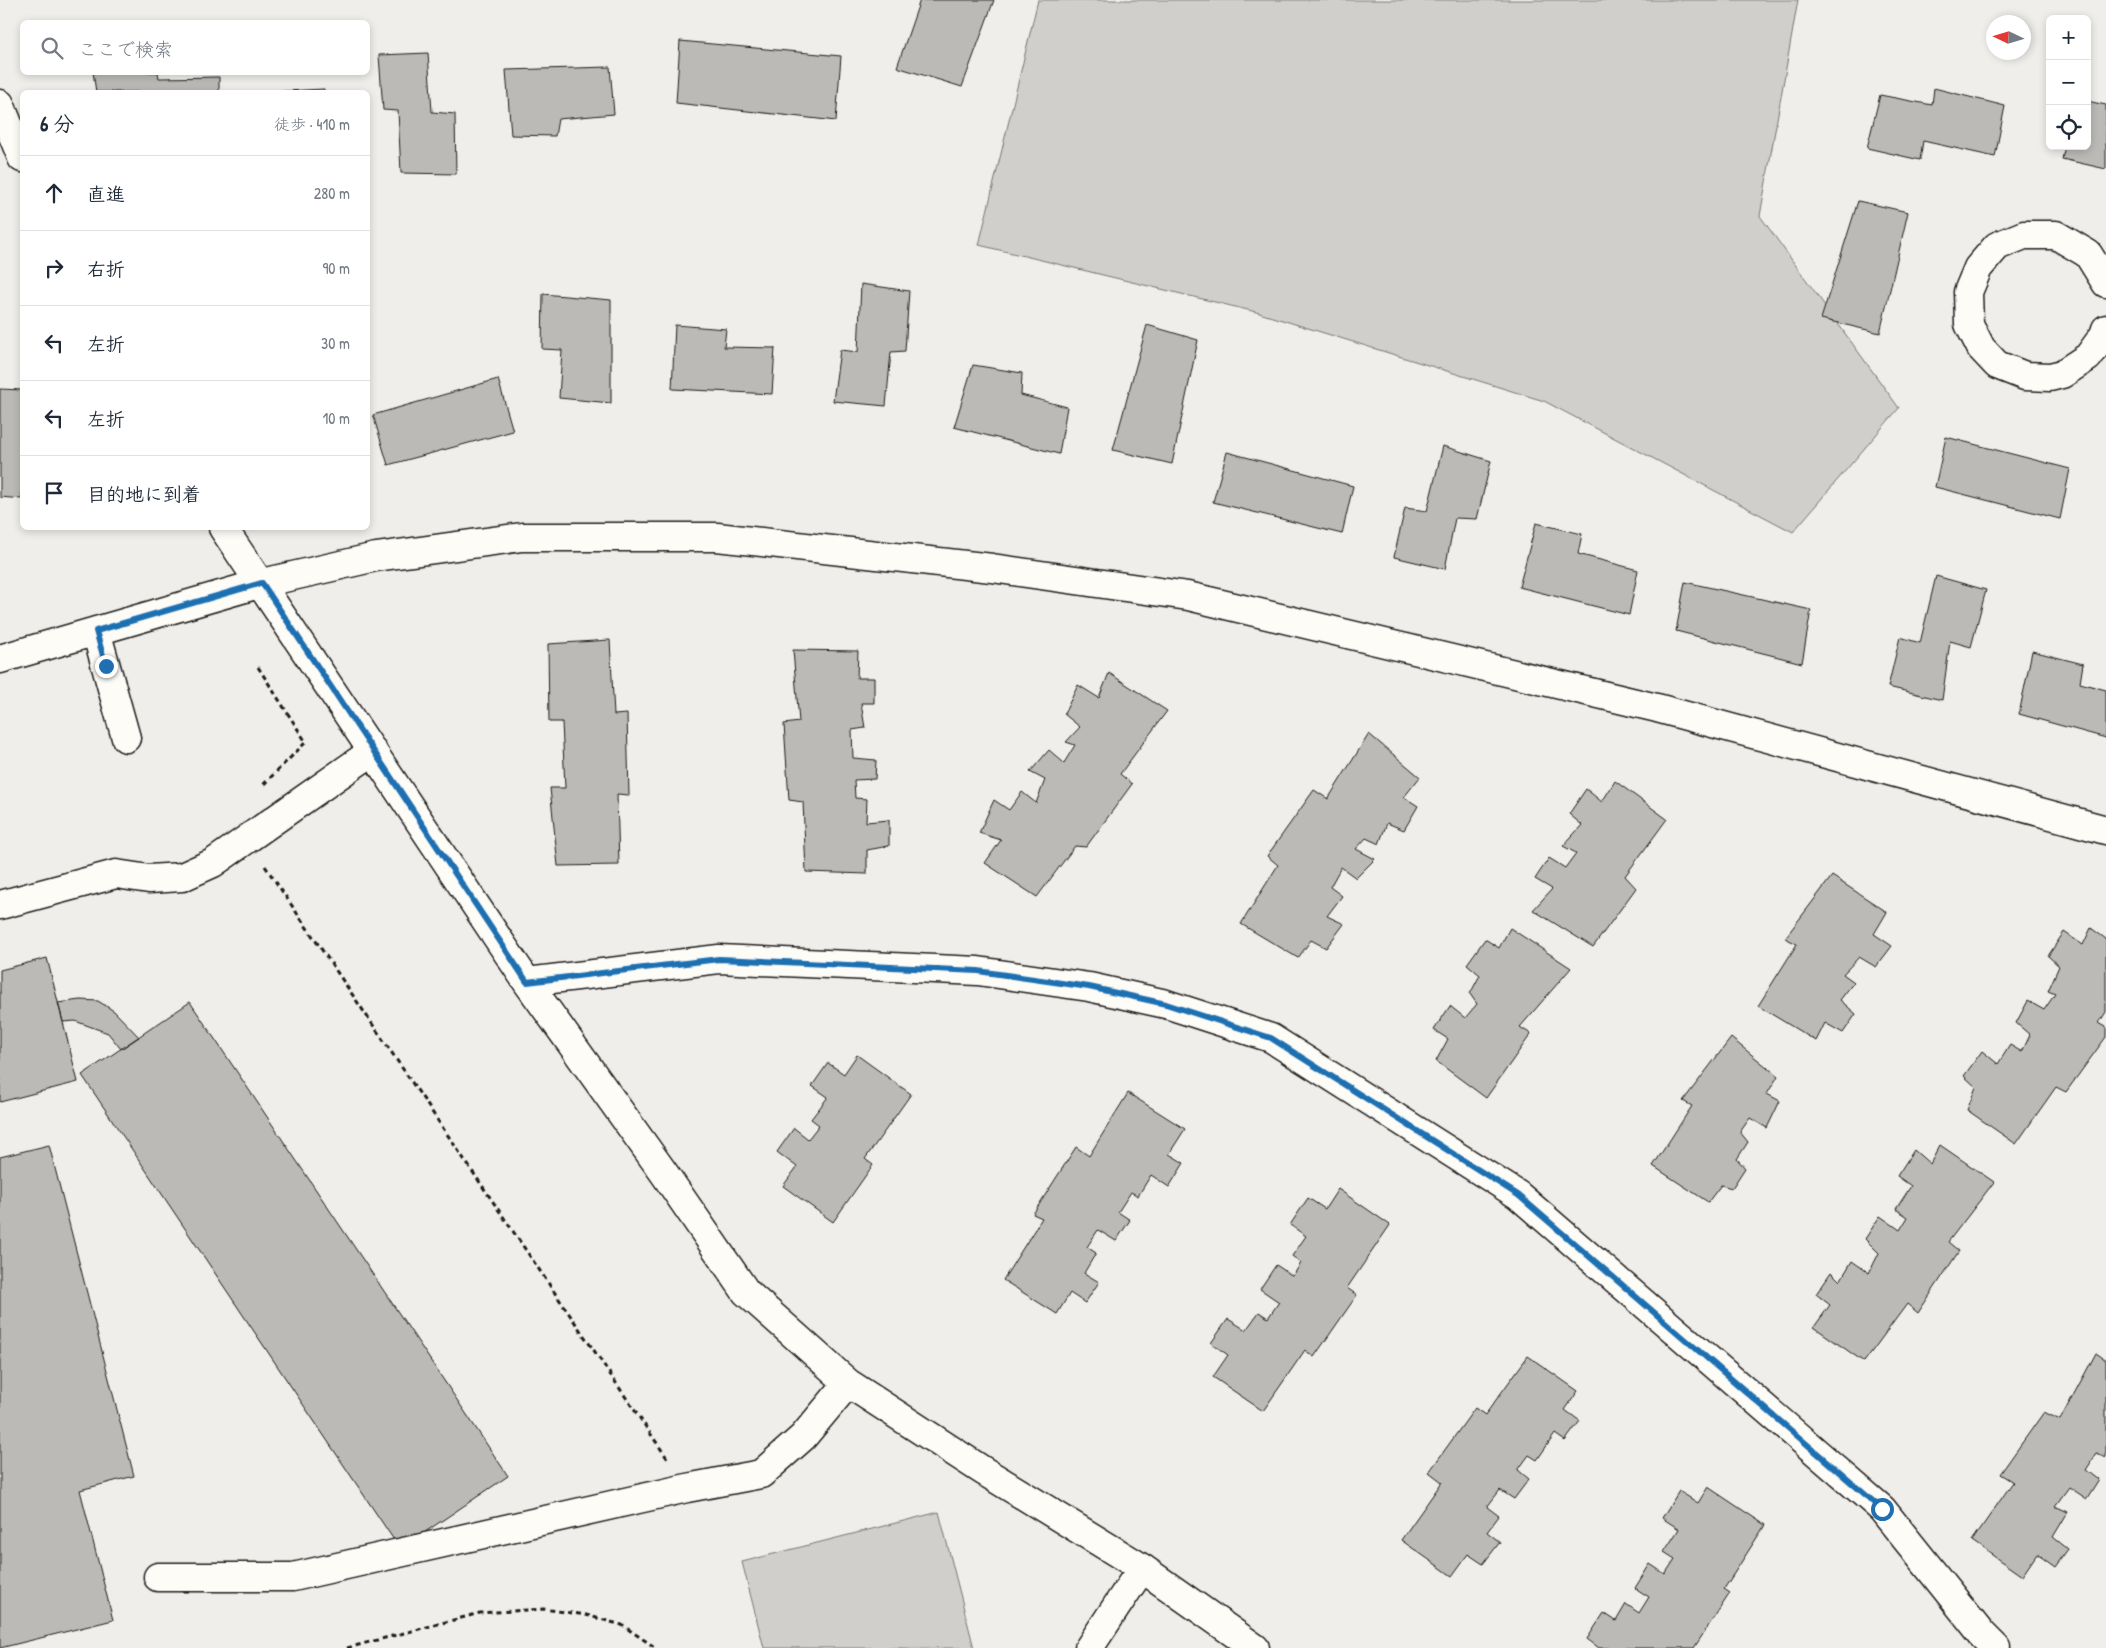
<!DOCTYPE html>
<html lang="ja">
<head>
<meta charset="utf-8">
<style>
	body { margin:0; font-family:"Patrick Hand","Klee One",sans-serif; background:#f2f2f3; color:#1f2937 }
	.controls { position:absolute; right:15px; top:15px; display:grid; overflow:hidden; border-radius:8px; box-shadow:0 2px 8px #0003 }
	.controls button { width:45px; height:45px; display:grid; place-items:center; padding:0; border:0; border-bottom:1px solid #e0e1e3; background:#fff; color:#1f2937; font:25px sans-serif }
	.compass { position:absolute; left:1986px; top:15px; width:45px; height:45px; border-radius:50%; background:#fff; box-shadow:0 2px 8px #0003; rotate:274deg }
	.stop { position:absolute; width:15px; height:15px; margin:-11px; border:4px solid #1f6fb2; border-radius:50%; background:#fff }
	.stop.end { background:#1f6fb2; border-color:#fff; box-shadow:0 1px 5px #0008 }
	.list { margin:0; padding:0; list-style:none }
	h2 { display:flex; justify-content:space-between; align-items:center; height:65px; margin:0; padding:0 20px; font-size:21px }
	h2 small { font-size:16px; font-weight:400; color:#747a83 }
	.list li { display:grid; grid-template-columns:32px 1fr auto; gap:15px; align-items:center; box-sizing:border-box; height:75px; padding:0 20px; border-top:1px solid #e0e1e3 }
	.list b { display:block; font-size:19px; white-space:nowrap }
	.list em { font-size:16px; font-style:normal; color:#747a83 }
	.icon { flex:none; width:28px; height:28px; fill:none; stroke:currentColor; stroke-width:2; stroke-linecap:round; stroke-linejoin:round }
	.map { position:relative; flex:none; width:2106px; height:1648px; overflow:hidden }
	.search { position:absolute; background:#fff; box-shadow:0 2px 8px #0003; left:20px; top:20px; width:350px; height:55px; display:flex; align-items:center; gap:12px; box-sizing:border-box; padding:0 18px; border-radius:8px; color:#747a83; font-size:19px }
	.panel { position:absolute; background:#fff; box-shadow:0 2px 8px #0003; left:20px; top:90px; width:350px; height:440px; border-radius:8px }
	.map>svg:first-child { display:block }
	.green { fill:#d0cfcc; stroke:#767674 }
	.building { fill:#bbbab6; stroke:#1c1c1c }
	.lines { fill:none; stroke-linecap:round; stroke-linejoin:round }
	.minor-casing { stroke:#1c1c1c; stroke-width:31 }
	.path { stroke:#1c1c1c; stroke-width:3; stroke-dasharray:5 4; stroke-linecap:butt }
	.minor { stroke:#fdfcf7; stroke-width:28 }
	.route { stroke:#1f6fb2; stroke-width:6 }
</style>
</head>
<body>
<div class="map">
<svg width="2106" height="1648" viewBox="0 0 2106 1648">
	<rect width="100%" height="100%" fill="#f0eeea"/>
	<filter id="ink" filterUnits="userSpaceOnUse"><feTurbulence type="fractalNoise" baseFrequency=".02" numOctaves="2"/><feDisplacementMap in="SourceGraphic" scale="10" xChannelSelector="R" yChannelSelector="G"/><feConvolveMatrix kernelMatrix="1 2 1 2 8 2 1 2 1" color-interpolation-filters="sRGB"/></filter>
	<g filter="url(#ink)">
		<path class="green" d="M1038,0H1798L1760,216L1899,408L1793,532L1544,401L1256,312L979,245Z
			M939,1512L974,1648H764L742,1562Z"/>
		<path class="building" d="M920,0H994L962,87L897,67Z
			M680,41L841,56L836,121L676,103Z
			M428,53L432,112L455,114L456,174L401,173L398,111L383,110L379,55Z
			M610,67L614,114L558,119L555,136L511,135L506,70Z
			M93,72H158L159,78L219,77V92H96Z
			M1934,88L2005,106L1995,157L1923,141L1920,160L1867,148L1880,95L1932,105Z
			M324,89V92H267Z
			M2087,101L2106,105V169L2062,159L2065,146H2087Z
			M1858,201L1908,212L1880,333L1821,319Z
			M861,284L909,291L905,351L891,352L886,406L833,401L840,350L858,352Z
			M543,294L611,300V403L559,398L562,350L542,349Z
			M675,325L726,329L724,347L775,348L772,394L672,389Z
			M1147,325L1198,340L1172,464L1113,450Z
			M973,365L1022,373L1021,395L1067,407L1059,454L954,427Z
			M498,379L513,431L388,465L373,415Z
			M0,389L22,390V499L0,497Z
			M1946,437L2070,469L2060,519L1935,487Z
			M1443,446L1491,461L1477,519L1455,518L1445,569L1394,557L1405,508L1427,511Z
			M1227,452L1353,486L1342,534L1213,502Z
			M1536,523L1582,534L1578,554L1638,570L1629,615L1519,587Z
			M1936,576L1986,590L1971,647L1950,641L1942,700L1888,687L1900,637L1920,643Z
			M1685,582L1811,610L1802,663L1676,631Z
			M610,640L614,715L627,714L629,795L617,794L619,865L558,866L550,788H565L562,722H549L548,644Z
			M793,650L858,651L857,678H874V703H861L865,728L852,730L853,758L876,760L875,779L854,780L855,798L867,799L866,822L889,820V846L867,850V874L806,872L803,802L789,800L784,724L799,722Z
			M2032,651L2083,664L2080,683L2106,690V738L2019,714Z
			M1109,673L1167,711L1120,774L1132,784L1086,847L1075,846L1037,897L985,863L1001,840L979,833L994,800L1009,810L1022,792L1036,803L1045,780L1030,772L1049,750L1064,763L1075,745L1066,742L1080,727L1064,714L1078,685L1099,698Z
			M1369,734L1420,777L1404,797L1418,806L1404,830L1387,823L1379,844L1366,838L1356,849L1375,859L1356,878L1341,867L1330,887L1342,896L1327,916L1344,924L1326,948L1311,940L1298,958L1241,924L1278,865L1267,856L1314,790L1328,799Z
			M1615,781L1667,819L1625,876L1636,888L1593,947L1533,910L1552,889L1535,879L1549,858L1565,868L1576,853L1563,846L1582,825L1569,814L1586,789L1602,802Z
			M1832,876L1887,912L1874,934L1892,946L1876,967L1859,957L1843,974L1854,982L1840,1000L1856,1014L1843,1033L1825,1023L1816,1041L1758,1006L1797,944L1785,938Z
			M1510,928L1571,968L1520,1027L1531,1034L1486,1098L1436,1061L1448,1039L1434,1030L1450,1006L1465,1018L1477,1004L1470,994L1480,975L1467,964L1485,939L1499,948Z
			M2091,928L2106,939V1012L2099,1023L2106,1027V1037L2066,1092L2056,1087L2016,1144L1967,1110L1976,1087L1964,1076L1982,1051L1998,1064L2010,1045L2022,1052L2030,1035L2016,1023L2028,1001L2044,1010L2055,994L2048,991L2059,966L2048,956L2064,932L2083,945Z
			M47,958L78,1082L0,1102V970Z
			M80,1000L98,1001L114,1011L139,1037L121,1049L108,1033L75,1021L63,1022L58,1003Z
			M190,1002L508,1476L400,1549L82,1075Z
			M1731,1038L1778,1076L1767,1094L1780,1101L1767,1128L1750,1118L1740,1132L1748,1142L1737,1159L1745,1168L1732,1188L1721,1185L1708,1202L1653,1166L1692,1106L1683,1101Z
			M857,1055L911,1094L865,1159L873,1165L833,1222L783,1186L797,1167L777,1152L794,1128L808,1139L819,1125L811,1119L828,1097L812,1086L828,1063L844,1074Z
			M1128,1093L1185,1129L1169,1154L1184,1163L1169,1187L1151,1175L1138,1196L1131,1192L1118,1212L1130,1220L1116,1241L1098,1230L1087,1247L1096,1253L1084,1273L1099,1282L1085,1303L1070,1293L1057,1314L1003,1280L1042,1218L1033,1214L1076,1147L1089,1156Z
			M49,1145L134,1476L80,1490L113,1620L0,1648V1157Z
			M1940,1145L1994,1182L1948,1242L1959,1251L1918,1313L1907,1304L1864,1362L1814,1327L1830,1305L1816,1294L1831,1272L1840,1281L1852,1261L1869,1273L1879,1253L1865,1239L1880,1216L1900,1230L1908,1217L1896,1209L1911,1186L1897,1176L1914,1150L1930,1164Z
			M1338,1189L1390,1225L1347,1288L1357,1295L1314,1357L1305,1350L1263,1411L1213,1377L1228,1355L1211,1343L1228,1319L1246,1330L1259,1312L1268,1318L1279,1302L1260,1289L1276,1265L1293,1276L1301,1263L1292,1256L1306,1236L1290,1225L1308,1198L1325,1209Z
			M2096,1353L2106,1360V1457L2097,1453L2086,1470L2099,1480L2087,1499L2069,1487L2055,1506L2068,1512L2053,1537L2068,1549L2055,1567L2037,1554L2022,1576L1972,1541L2013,1482L2000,1474L2044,1412L2060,1420Z
			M1528,1356L1578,1391L1565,1410L1580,1421L1565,1441L1555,1434L1537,1460L1529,1455L1518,1470L1529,1479L1514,1499L1500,1490L1487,1507L1499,1516L1487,1532L1500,1542L1483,1564L1468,1554L1452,1576L1401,1540L1442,1482L1429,1472L1475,1408L1485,1415Z
			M1708,1487L1765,1525L1724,1589L1730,1593L1694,1648H1599L1587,1639L1604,1613L1616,1621L1626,1604L1639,1613L1649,1597L1635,1588L1650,1564L1665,1574L1675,1559L1664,1552L1679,1529L1662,1518L1679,1491L1698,1503Z"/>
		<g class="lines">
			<defs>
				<path id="minor" d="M0,104L22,158
					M2106,283L2088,254L2056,235H2024L1997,246L1978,268L1968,292L1969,324L1981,348L1997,365L2025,376L2050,377L2062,374L2088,357L2104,335L2106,329
					M223,528L527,982L664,1173L746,1292L848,1383L982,1470L1142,1568L1255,1648
					M96,631L126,738
					M0,659L262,583L376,557L522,537H717L992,568L1188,596L1657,708L2106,830
					M0,905L116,874L149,879L182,877L213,863L373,751
					M527,982L719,959L978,971L1089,987L1166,1004L1271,1038L1518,1195L1882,1509L1982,1634L1996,1648
					M158,1577H293L687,1488L761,1474L803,1437L848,1383
					M1089,1648L1142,1568"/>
			</defs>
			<use href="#minor" class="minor-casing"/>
			<path class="path" d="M258,667L306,742L261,787
				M265,866L667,1458
				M347,1648L480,1613L543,1609L586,1615L622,1625L656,1648"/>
			<use href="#minor" class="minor"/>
		</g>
	</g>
	<g class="lines" filter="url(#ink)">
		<path class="route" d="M106,666L96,631L262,583L527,982L719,959L978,971L1089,987L1166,1004L1271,1038L1518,1195L1882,1509"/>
	</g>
</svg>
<div class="controls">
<button>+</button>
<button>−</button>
<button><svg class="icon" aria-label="locate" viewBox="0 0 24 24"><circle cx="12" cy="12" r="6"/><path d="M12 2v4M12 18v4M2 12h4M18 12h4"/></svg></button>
</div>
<svg class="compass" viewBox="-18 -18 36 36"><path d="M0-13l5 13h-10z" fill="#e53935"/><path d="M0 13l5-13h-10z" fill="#747a83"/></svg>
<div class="stop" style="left:1882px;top:1509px"></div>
<div class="stop end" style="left:106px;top:666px"></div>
<div class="search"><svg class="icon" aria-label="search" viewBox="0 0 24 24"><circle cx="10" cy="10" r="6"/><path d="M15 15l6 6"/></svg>ここで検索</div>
<section class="panel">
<h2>6 分<small>徒歩 · 410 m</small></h2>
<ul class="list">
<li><svg class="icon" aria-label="ahead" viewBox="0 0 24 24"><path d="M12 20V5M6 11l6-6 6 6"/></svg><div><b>直進</b></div><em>280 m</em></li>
<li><svg class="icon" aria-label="right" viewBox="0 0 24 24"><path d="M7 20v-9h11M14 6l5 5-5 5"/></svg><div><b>右折</b></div><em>90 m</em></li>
<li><svg class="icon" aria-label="left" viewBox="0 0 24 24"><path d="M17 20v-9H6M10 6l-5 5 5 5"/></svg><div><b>左折</b></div><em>30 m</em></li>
<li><svg class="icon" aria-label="left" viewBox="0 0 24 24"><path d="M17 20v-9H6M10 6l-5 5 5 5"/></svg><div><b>左折</b></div><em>10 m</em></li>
<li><svg class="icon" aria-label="arrive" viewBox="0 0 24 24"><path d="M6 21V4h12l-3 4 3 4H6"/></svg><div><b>目的地に到着</b></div></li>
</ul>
</section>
</div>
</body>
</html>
